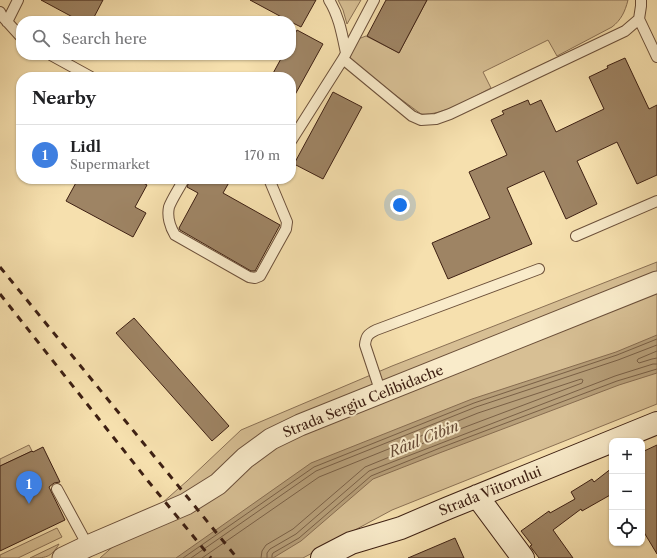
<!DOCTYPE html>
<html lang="en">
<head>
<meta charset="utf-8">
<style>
	body { margin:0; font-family:"Libre Caslon Text",serif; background:#f6f6f6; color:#202124 }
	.controls { position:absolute; right:12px; bottom:12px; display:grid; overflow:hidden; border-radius:8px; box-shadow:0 1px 3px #0004 }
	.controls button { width:36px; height:36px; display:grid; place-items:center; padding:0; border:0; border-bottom:1px solid #e0e0e0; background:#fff; color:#202124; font:20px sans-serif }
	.you { position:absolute; left:400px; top:205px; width:14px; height:14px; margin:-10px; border:3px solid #fff; border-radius:50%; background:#1a73e8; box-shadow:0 0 0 6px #1a73e833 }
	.badge { display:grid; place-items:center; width:26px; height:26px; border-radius:50%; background:#b45309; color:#fff; font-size:13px; font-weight:700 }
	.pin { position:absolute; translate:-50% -33px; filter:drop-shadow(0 1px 2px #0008) }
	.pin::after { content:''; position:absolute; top:21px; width:14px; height:12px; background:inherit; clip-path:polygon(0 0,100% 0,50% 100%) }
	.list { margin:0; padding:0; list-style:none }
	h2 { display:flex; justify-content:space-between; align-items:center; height:52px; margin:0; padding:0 16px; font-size:17px }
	h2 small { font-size:13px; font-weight:400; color:#757577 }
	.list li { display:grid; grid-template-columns:26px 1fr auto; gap:12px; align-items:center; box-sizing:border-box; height:60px; padding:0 16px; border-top:1px solid #e0e0e0 }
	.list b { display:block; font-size:15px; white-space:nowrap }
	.list p { margin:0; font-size:13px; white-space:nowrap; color:#757577 }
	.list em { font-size:13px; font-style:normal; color:#757577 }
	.icon { flex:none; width:22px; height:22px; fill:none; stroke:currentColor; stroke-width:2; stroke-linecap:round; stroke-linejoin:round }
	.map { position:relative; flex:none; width:657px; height:558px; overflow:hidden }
	.search { position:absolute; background:#fff; box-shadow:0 1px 3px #0004; left:16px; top:16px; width:280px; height:44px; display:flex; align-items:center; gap:10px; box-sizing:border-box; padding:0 14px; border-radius:16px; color:#757577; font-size:15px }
	.panel { position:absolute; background:#fff; box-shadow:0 1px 3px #0004; left:16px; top:72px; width:280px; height:112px; border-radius:16px }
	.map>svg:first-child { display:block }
	.green { fill:#d7bf94; stroke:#8a7054 }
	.water { fill:#b79f79; stroke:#876c50 }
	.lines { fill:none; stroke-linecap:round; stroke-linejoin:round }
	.shore { stroke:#7a6046; stroke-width:1 }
	.building { fill:#9e8464; stroke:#3e2013 }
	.lane-casing { stroke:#6c503a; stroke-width:12 }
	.street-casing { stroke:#6c503a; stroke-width:23 }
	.secondary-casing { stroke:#3e2013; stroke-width:24 }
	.lane { stroke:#f9ebca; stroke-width:10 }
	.street { stroke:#f9ebca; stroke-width:21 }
	.secondary { stroke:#f9ebca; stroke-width:22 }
	.rail { stroke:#3e2013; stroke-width:3; stroke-dasharray:7 7; stroke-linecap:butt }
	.labels { text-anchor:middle; stroke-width:4; stroke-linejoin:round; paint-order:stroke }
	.street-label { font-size:14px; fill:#3e2013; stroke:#f9ebca }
	.water-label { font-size:15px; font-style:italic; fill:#684c37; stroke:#f9ebca }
</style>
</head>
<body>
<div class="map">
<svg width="657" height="558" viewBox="0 0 657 558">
	<rect width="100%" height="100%" fill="#f6e0ae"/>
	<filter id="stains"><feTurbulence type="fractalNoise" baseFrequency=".005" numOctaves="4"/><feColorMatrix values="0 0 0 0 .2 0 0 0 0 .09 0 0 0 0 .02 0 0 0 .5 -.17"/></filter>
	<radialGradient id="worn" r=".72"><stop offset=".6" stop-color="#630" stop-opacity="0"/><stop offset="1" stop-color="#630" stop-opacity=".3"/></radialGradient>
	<path class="green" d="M338,0H361L347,24L343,10Z
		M427,0H628C625,12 621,20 612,27L557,56L548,40L483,72L491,88C471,98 443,116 421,114L356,66L351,60L350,57L358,39L366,36L399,53Z
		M657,262V404L392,510L303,558H100L187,481L241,430L392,366Z
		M29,445L32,451L0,466V459Z
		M57,528L62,537L18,558H0V555Z
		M59,544C51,558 45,558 30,558Z"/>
	<path class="water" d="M657,335V373L619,385L442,452L373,479L301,541L273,558H176L311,463L472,399L616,352Z"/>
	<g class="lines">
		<path class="shore" d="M657,351L638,359L637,361L639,363L652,359L657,358
			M183,558L314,467L474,403L617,355L657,339
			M191,558L316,471L476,407L618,360L657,345
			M202,558L319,477L478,413L581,379L583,380L582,383L436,438L365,467L293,529L266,545L262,551L261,558
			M267,558V553L270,549L296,534L369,471L439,444L615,376L653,364H657
			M272,558V555L273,553L299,538L371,476L440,448L617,381L657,369"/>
	</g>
	<path class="building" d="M41,0H103L92,21H80Z
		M250,0H316L301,27L291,22V21H289Z
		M386,0H427L399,53L367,36Z
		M297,30L323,44L291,102V77H271L283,55H291V41Z
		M625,58L649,109L657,105V175L637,184L617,142L577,161L597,204L566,219L544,171L507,188L532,244L448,279L432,243L490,218L469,172L507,155L491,120L504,114L502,111L528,100L530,105L541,100L556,132L604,109L589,77L608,68L607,66Z
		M333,92L362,107L323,179L294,164Z
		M78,179H136L147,185L135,207L146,213L133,237L66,201Z
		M190,179H231L223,193L280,225L255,271H251L180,230L179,228L198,193L187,187Z
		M134,318L229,426L212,441L116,333Z
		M657,445V554L642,529V452Z
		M43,447L60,482L54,483L49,487L65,520L0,551V466L32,451L33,452Z
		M612,468V494L582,511L581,509L553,530L573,558H539L530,546L532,545L521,531L549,511L550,513L575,499L571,492L592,479L594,482Z
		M455,538L464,558H408Z"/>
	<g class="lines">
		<defs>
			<path id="lane" d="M329,0C339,16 342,34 346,53
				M0,12L2,16L21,37
				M639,19L657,57
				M7,22L18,0
				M51,55L91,77
				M343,59L374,0
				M291,141L343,59L412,116L421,120L436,119L450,114L625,31L639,19L641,6V0
				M184,179C180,187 172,199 169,207C167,216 170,227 175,235L249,277L255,278L260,276L286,229L287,222L269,179
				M576,236L657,201
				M381,393L365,345C366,336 368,334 376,330L539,269
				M57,489L88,546"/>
			<path id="street" d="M63,558L88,546L186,504L218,484L245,458L271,439L300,425L657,282"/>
			<path id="secondary" d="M477,496L523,558
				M322,558L351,543L401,528L448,508L657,423"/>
		</defs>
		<use href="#lane" class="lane-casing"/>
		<use href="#street" class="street-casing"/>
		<use href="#secondary" class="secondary-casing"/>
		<use href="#lane" class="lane"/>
		<use href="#street" class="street"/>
		<use href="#secondary" class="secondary"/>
		<path class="rail" d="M0,267L237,558
			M0,294L148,481L211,558"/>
	</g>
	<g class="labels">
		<g class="street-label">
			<text transform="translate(363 401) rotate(-22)" y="5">Strada Sergiu Celibidache</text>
			<text transform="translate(490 491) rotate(-22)" y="5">Strada Viitorului</text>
		</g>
		<g class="water-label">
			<text transform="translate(424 439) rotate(-22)" y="5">Râul Cibin</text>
		</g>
	</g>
	<rect width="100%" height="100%" filter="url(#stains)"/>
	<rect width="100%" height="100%" fill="url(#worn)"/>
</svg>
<div class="controls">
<button>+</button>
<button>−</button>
<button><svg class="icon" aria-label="locate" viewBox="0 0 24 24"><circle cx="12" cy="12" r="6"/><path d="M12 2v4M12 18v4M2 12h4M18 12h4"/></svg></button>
</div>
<div class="you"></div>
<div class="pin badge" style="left:29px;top:504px;background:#3f7fe0">1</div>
<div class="search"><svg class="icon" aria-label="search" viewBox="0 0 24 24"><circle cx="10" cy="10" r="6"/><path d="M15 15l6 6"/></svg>Search here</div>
<section class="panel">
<h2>Nearby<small></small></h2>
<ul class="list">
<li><span class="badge" style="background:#3f7fe0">1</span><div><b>Lidl</b><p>Supermarket</p></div><em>170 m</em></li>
</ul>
</section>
</div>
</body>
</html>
